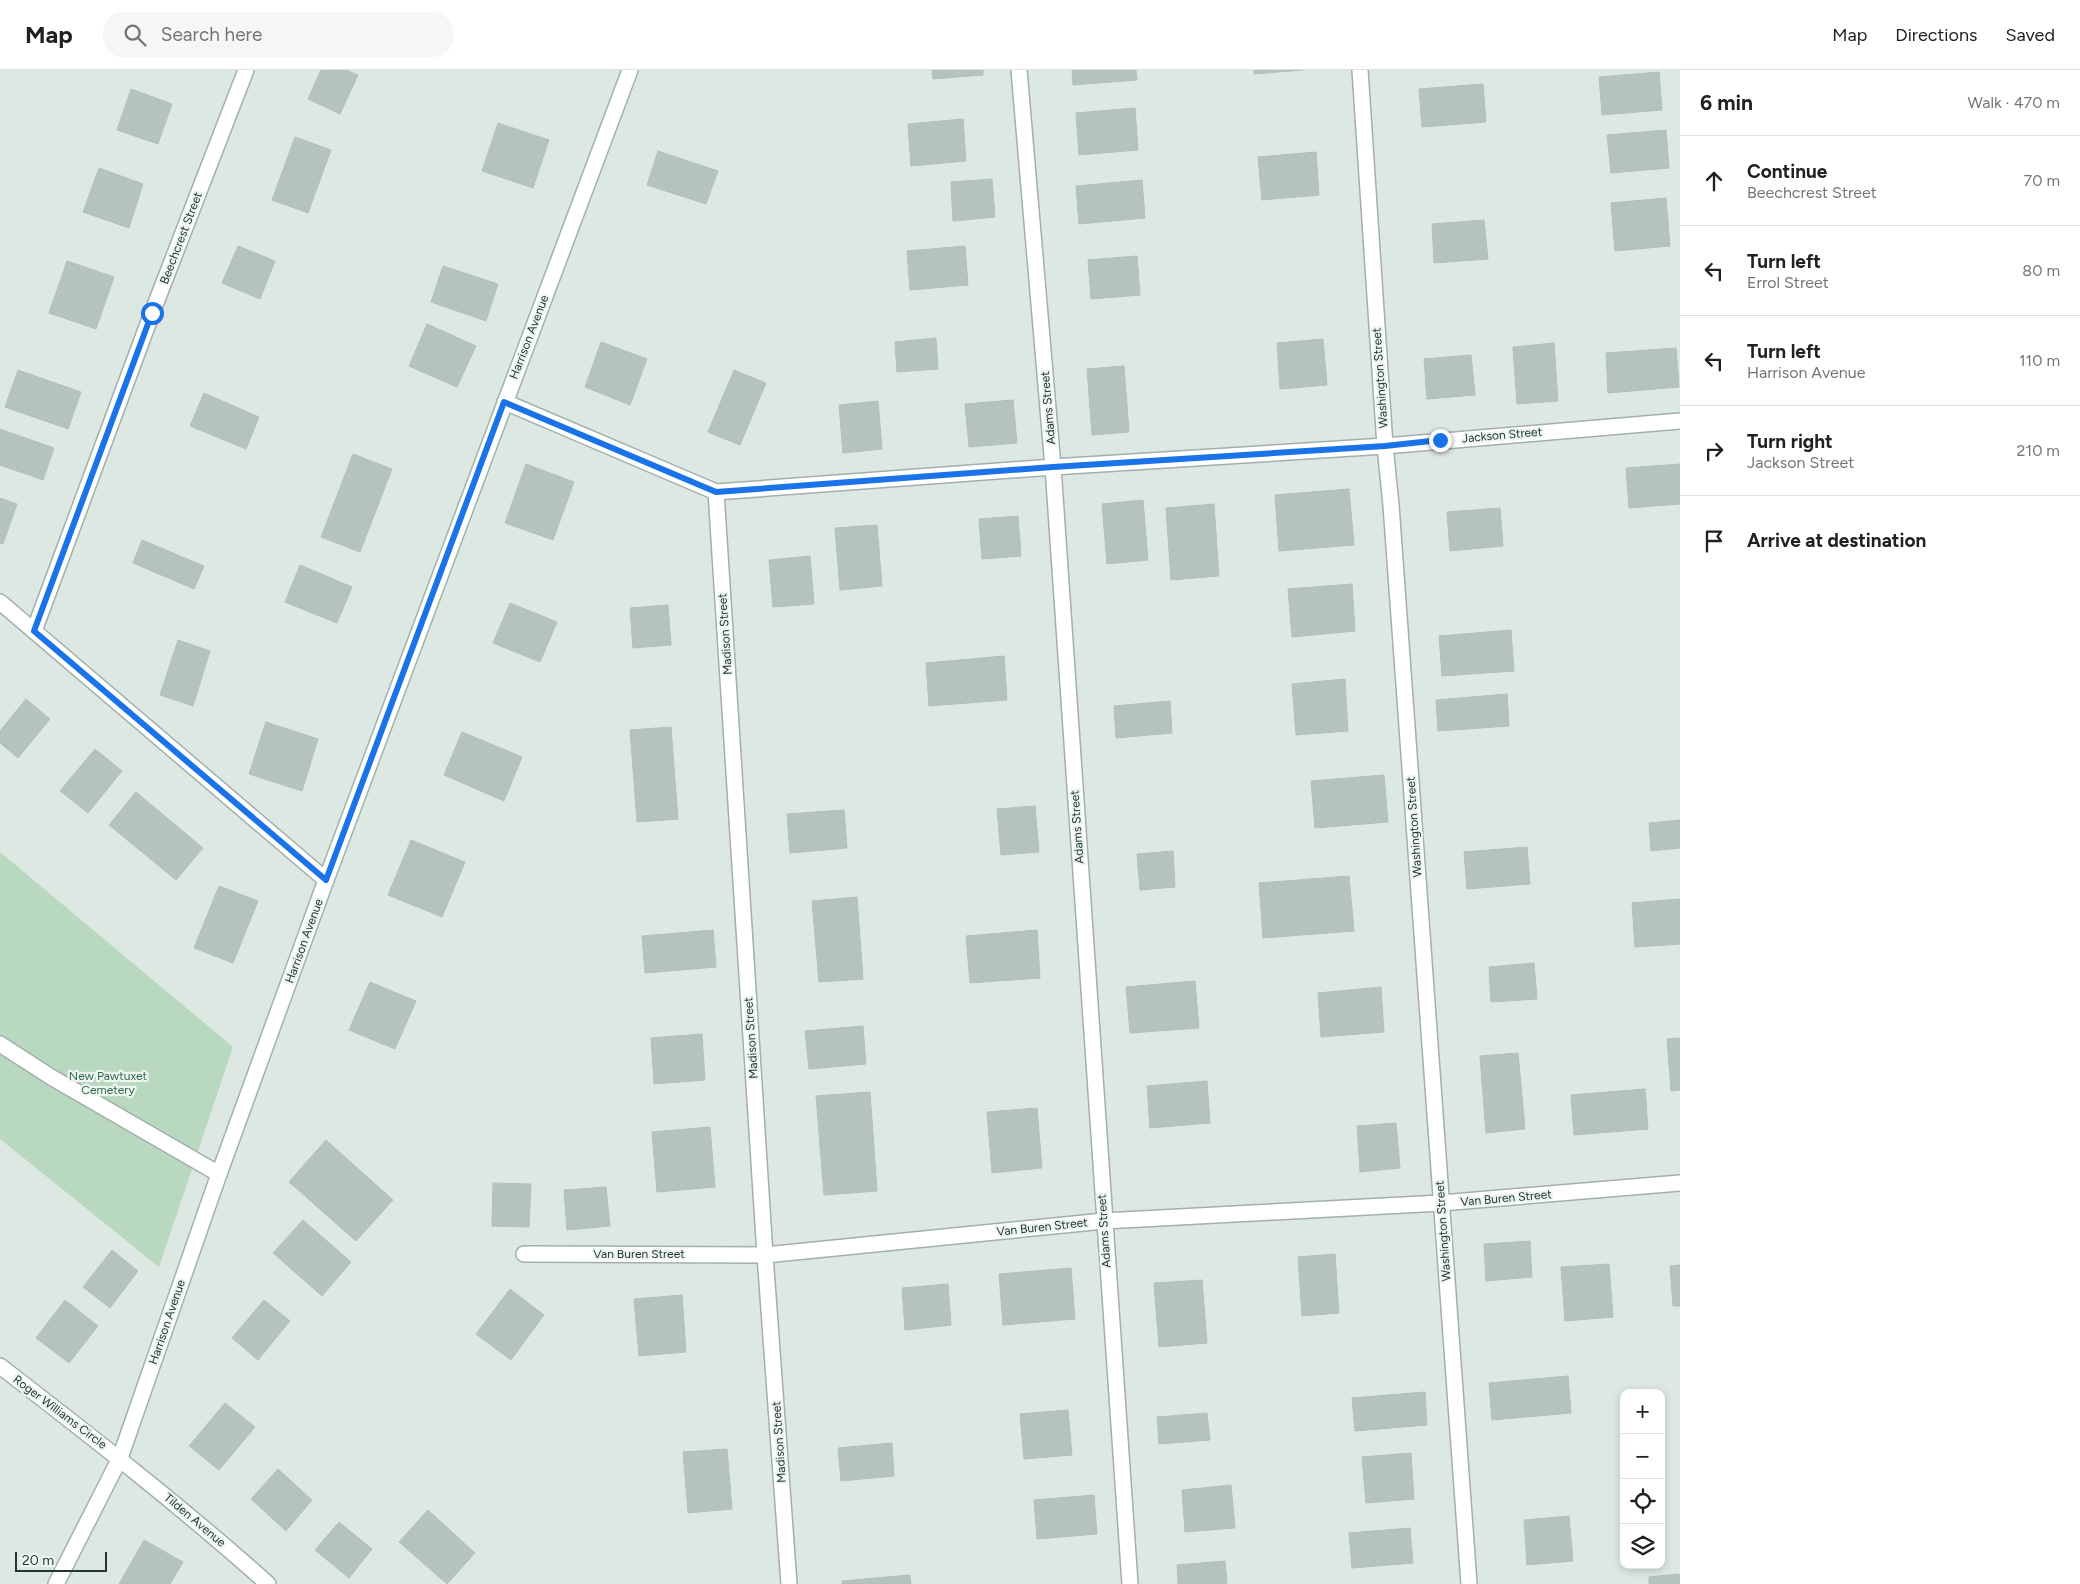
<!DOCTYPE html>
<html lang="en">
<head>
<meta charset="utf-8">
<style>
	body { margin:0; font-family:Figtree,sans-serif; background:#f6f6f6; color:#202124 }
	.controls { position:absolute; right:15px; bottom:15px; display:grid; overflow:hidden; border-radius:10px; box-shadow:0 2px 8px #0003 }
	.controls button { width:45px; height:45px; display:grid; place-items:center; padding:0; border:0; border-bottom:1px solid #e0e0e0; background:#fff; color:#202124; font:25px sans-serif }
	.scale { position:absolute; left:15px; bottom:12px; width:92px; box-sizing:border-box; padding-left:5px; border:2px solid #213730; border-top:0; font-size:14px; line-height:18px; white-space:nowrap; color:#213730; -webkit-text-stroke:4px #eef5f1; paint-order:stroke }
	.stop { position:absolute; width:15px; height:15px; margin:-11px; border:4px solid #1a73e8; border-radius:50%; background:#fff }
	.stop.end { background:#1a73e8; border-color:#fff; box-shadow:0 1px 5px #0008 }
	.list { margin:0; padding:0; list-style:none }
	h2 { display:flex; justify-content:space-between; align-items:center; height:65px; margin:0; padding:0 20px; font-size:21px }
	h2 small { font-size:16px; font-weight:400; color:#757577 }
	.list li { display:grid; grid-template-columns:32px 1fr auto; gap:15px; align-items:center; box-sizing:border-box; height:90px; padding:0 20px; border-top:1px solid #e0e0e0 }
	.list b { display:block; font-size:19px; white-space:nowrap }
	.list p { margin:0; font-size:16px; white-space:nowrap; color:#757577 }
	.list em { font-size:16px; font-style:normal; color:#757577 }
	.icon { flex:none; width:28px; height:28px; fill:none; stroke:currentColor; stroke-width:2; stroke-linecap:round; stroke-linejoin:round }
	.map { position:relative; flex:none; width:1680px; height:1514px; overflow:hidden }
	header { display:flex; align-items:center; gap:30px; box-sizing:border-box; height:70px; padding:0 25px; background:#fff; border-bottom:1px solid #e0e0e0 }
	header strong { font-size:24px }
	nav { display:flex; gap:28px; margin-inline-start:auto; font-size:18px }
	.search { width:350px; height:45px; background:#f6f6f6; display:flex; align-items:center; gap:12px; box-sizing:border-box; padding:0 18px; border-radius:20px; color:#757577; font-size:19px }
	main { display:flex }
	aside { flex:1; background:#fff }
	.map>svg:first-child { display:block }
	.green { fill:#b8d8c0 }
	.building { fill:#b4c3bc; stroke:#b1c1ba }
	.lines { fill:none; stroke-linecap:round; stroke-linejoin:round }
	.lane-casing { stroke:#a2afaa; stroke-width:18 }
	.street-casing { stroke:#a2afaa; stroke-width:18 }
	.secondary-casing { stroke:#9eb3ab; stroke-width:18 }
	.lane { stroke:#fff; stroke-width:15 }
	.street { stroke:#fff; stroke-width:15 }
	.secondary { stroke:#fff; stroke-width:15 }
	.route { stroke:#1a73e8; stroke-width:6 }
	.labels { text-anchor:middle; stroke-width:4.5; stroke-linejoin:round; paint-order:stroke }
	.street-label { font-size:12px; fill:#213730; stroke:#eef5f1 }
	.park-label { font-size:12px; fill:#2e6a44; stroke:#eef5f1 }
</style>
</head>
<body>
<header>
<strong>Map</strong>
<div class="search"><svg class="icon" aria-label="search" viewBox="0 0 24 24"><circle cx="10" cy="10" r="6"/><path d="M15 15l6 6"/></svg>Search here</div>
<nav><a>Map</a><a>Directions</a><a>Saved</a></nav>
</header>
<main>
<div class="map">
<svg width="1680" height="1514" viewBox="0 0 1680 1514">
	<rect width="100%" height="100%" fill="#dee8e3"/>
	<path class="green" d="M0,782L233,977L159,1197L0,1069Z"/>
	<path class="building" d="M321,0H346L358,5L340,44L308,29Z
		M932,0H983V5L933,9Z
		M1072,0H1136L1137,10L1073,15Z
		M1254,0H1303L1254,4Z
		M1659,2L1662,40L1602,45L1599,7Z
		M1483,14L1486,52L1422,57L1419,19Z
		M131,19L172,34L158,74L117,60Z
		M1135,38L1138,80L1079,85L1076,43Z
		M963,49L966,91L911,96L908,54Z
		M498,53L549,70L533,118L482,101Z
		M1666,60L1669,98L1611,103L1607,65Z
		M295,67L331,80L308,143L272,130Z
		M658,81L718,101L706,134L647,115Z
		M1316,82L1319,125L1262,130L1258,87Z
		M99,98L143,114L129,158L83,142Z
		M992,109L995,147L953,151L951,112Z
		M1142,110L1145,148L1079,154L1076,116Z
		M1666,128L1670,176L1615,181L1611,133Z
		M1484,150L1488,189L1434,193L1432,154Z
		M238,176L275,191L260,229L222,213Z
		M965,176L968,215L910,220L907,181Z
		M1137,186L1140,225L1091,229L1088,190Z
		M67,191L114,207L96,259L49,243Z
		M443,196L498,214L486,251L431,232Z
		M427,254L476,276L457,317L409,296Z
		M936,268L938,299L897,302L895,272Z
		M1323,269L1327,315L1280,319L1277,273Z
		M601,272L647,289L630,335L585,317Z
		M1554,273L1558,331L1517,334L1513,277Z
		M1676,278L1679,317L1608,323L1606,283Z
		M1471,285L1475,325L1427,329L1424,289Z
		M1124,296L1129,362L1092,365L1087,299Z
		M18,300L81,322L68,359L5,337Z
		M734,300L766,313L740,375L708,362Z
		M204,323L259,347L246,379L190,356Z
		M1013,330L1017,373L969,377L965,334Z
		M878,331L882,379L843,383L839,335Z
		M0,359L54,378L43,410L0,395Z
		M353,384L392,399L360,482L321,467Z
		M526,394L574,412L553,470L505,453Z
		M1680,394V434L1629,438L1626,398Z
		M1349,419L1354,475L1279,481L1275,425Z
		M0,428L17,434L3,474L0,473Z
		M1143,430L1148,490L1107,494L1102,434Z
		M1214,434L1219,506L1171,510L1166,438Z
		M1500,438L1503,476L1450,481L1447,442Z
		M1018,446L1021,486L982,489L979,449Z
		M877,455L882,516L840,520L835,458Z
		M142,470L204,496L194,519L133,493Z
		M810,486L814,534L773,537L769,490Z
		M300,495L352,517L337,553L285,532Z
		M1352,514L1355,561L1292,567L1288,519Z
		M510,533L557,552L540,592L493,573Z
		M668,535L671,575L633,578L630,538Z
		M1511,560L1514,601L1442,606L1439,566Z
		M178,570L210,581L193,636L160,625Z
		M1004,586L1007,630L929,636L926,593Z
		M1345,609L1348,661L1296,665L1292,614Z
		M1507,624L1509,656L1438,661L1436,630Z
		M26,629L50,649L18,688L0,673V661Z
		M1170,631L1172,663L1116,668L1114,636Z
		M266,652L318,669L302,721L249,704Z
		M671,657L678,749L637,752L630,660Z
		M462,662L522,687L504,731L444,705Z
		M95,679L122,701L88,743L60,721Z
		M1384,705L1388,752L1315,758L1311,711Z
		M136,722L203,778L176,810L109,755Z
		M1035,736L1039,782L1001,785L997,739Z
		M844,740L847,778L790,783L787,744Z
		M1680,750V778L1651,781L1649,753Z
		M411,770L465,792L442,847L388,825Z
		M1527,777L1530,814L1467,819L1464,782Z
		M1173,781L1175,817L1140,820L1137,784Z
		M1349,806L1354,861L1263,868L1259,813Z
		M219,816L258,831L233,893L194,878Z
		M857,827L863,909L819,912L812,831Z
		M1680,829V874L1635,877L1632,833Z
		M713,860L716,897L645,903L642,866Z
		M1037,860L1040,908L970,913L966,866Z
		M1534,893L1537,929L1491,932L1489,897Z
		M1195,911L1199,958L1130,963L1126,917Z
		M370,912L416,931L395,979L349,960Z
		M1381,917L1384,962L1321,967L1318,923Z
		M863,956L866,994L809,999L805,961Z
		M702,964L705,1010L654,1014L651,968Z
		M1680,968V1020L1671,1021L1667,969Z
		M1518,983L1525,1059L1486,1063L1480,986Z
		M1207,1011L1210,1053L1150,1058L1147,1016Z
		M1645,1019L1648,1059L1574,1065L1571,1025Z
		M870,1022L877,1121L824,1125L816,1026Z
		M1037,1038L1042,1098L992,1103L987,1042Z
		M1396,1053L1400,1098L1360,1102L1357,1056Z
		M710,1057L715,1117L657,1122L652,1062Z
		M326,1070L393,1130L356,1171L289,1112Z
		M493,1113L531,1114L529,1157L492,1156Z
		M606,1117L610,1156L567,1160L564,1120Z
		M303,1150L351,1192L322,1226L273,1183Z
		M1530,1171L1532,1207L1486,1211L1484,1174Z
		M112,1180L138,1201L110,1238L83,1217Z
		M1335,1184L1339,1243L1302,1246L1298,1187Z
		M1609,1194L1613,1247L1565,1251L1561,1197Z
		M1680,1195V1236H1673L1670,1196Z
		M1071,1198L1075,1249L1003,1255L999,1204Z
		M1202,1210L1207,1273L1159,1277L1154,1213Z
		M948,1214L951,1255L905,1260L902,1218Z
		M510,1219L544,1245L511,1290L476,1264Z
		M682,1225L686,1282L639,1286L634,1229Z
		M65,1230L98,1256L69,1293L36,1268Z
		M264,1230L290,1251L258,1290L232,1268Z
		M1568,1306L1571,1343L1492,1350L1489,1313Z
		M1425,1322L1427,1355L1355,1361L1352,1328Z
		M225,1333L255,1357L219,1400L189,1376Z
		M1068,1340L1072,1385L1024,1389L1020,1344Z
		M1207,1343L1210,1370L1159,1374L1157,1347Z
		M892,1373L894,1406L841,1411L838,1378Z
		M727,1379L732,1439L688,1443L683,1382Z
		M1411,1383L1414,1429L1366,1433L1362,1387Z
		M278,1399L312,1430L286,1461L251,1429Z
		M1231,1415L1235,1458L1185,1462L1182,1420Z
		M1094,1425L1097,1464L1037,1469L1034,1430Z
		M428,1440L475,1483L447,1514L399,1472Z
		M1569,1446L1573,1491L1527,1495L1524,1450Z
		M339,1452L372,1479L349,1508L315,1480Z
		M1410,1458L1413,1493L1352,1498L1349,1463Z
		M144,1470L183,1492L170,1514H119Z
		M1225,1491L1227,1514H1178L1177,1495Z
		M1679,1504L1680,1514H1649V1507Z
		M910,1505L911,1514H842V1511Z"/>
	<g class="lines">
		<defs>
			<path id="lane" d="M0,974L51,1007L219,1104"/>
			<path id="street" d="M1019,0L1053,397L1130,1514
				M1360,0L1385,376L1391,435L1469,1514
				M505,332L716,422L1053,397L1385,376L1680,351
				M716,422L765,1185L789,1514
				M0,532L326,810
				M34,561L152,243L246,0
				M524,1184L765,1185L1104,1151L1441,1133L1680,1113
				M0,1296C92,1367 182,1437 268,1514"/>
			<path id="secondary" d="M56,1514L120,1388L219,1104L326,810L630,0"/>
		</defs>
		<use href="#lane" class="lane-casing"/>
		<use href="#street" class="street-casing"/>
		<use href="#secondary" class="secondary-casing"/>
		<use href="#lane" class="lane"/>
		<use href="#street" class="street"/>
		<use href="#secondary" class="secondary"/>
	</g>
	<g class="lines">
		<path class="route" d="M152,243L34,561L326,810L504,332L716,422L1053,397L1385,376L1440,370"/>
	</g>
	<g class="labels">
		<g class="street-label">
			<text transform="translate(181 168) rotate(-69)" y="4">Beechcrest Street</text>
			<text transform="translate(529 267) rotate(-69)" y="4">Harrison Avenue</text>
			<text transform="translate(1380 308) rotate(-94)" y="4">Washington Street</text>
			<text transform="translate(1048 338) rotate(-95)" y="4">Adams Street</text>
			<text transform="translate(1502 365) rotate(-5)" y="4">Jackson Street</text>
			<text transform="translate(725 564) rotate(-94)" y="4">Madison Street</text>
			<text transform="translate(1077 757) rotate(-94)" y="4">Adams Street</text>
			<text transform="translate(1414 757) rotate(-94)" y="4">Washington Street</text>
			<text transform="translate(304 871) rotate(-70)" y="4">Harrison Avenue</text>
			<text transform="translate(751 968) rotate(-94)" y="4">Madison Street</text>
			<text transform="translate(1506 1128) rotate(-5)" y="4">Van Buren Street</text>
			<text transform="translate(1042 1157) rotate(-6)" y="4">Van Buren Street</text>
			<text transform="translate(1104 1161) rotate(-94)" y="4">Adams Street</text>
			<text transform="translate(1443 1161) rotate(-94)" y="4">Washington Street</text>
			<text x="639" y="1188">Van Buren Street</text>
			<text transform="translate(167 1252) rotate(-71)" y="4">Harrison Avenue</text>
			<text transform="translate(60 1342) rotate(37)" y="4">Roger Williams Circle</text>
			<text transform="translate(779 1372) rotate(-94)" y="4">Madison Street</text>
			<text transform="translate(195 1450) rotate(40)" y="4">Tilden Avenue</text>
		</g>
		<g class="park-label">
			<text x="108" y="1010">New Pawtuxet<tspan x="108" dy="14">Cemetery</tspan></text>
		</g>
	</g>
</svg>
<div class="controls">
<button>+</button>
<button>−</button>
<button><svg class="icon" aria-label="locate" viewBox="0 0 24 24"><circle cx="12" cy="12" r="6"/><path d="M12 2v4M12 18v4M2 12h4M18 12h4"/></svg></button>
<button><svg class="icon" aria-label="layers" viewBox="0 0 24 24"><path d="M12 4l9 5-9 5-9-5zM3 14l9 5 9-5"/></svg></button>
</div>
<div class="scale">20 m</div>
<div class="stop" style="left:152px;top:243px"></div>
<div class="stop end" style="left:1440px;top:370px"></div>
</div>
<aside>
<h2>6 min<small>Walk · 470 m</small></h2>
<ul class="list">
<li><svg class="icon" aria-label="ahead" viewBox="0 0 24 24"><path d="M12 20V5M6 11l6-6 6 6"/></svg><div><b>Continue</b><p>Beechcrest Street</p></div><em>70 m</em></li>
<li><svg class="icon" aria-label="left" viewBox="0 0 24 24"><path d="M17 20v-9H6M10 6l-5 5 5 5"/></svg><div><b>Turn left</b><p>Errol Street</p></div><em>80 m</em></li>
<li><svg class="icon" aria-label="left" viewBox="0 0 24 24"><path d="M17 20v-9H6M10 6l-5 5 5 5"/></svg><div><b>Turn left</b><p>Harrison Avenue</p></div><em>110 m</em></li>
<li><svg class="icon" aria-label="right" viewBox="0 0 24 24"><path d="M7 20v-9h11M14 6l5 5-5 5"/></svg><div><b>Turn right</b><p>Jackson Street</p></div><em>210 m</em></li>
<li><svg class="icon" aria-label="arrive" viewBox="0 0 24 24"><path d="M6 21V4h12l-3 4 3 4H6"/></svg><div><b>Arrive at destination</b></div></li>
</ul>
</aside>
</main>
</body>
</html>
